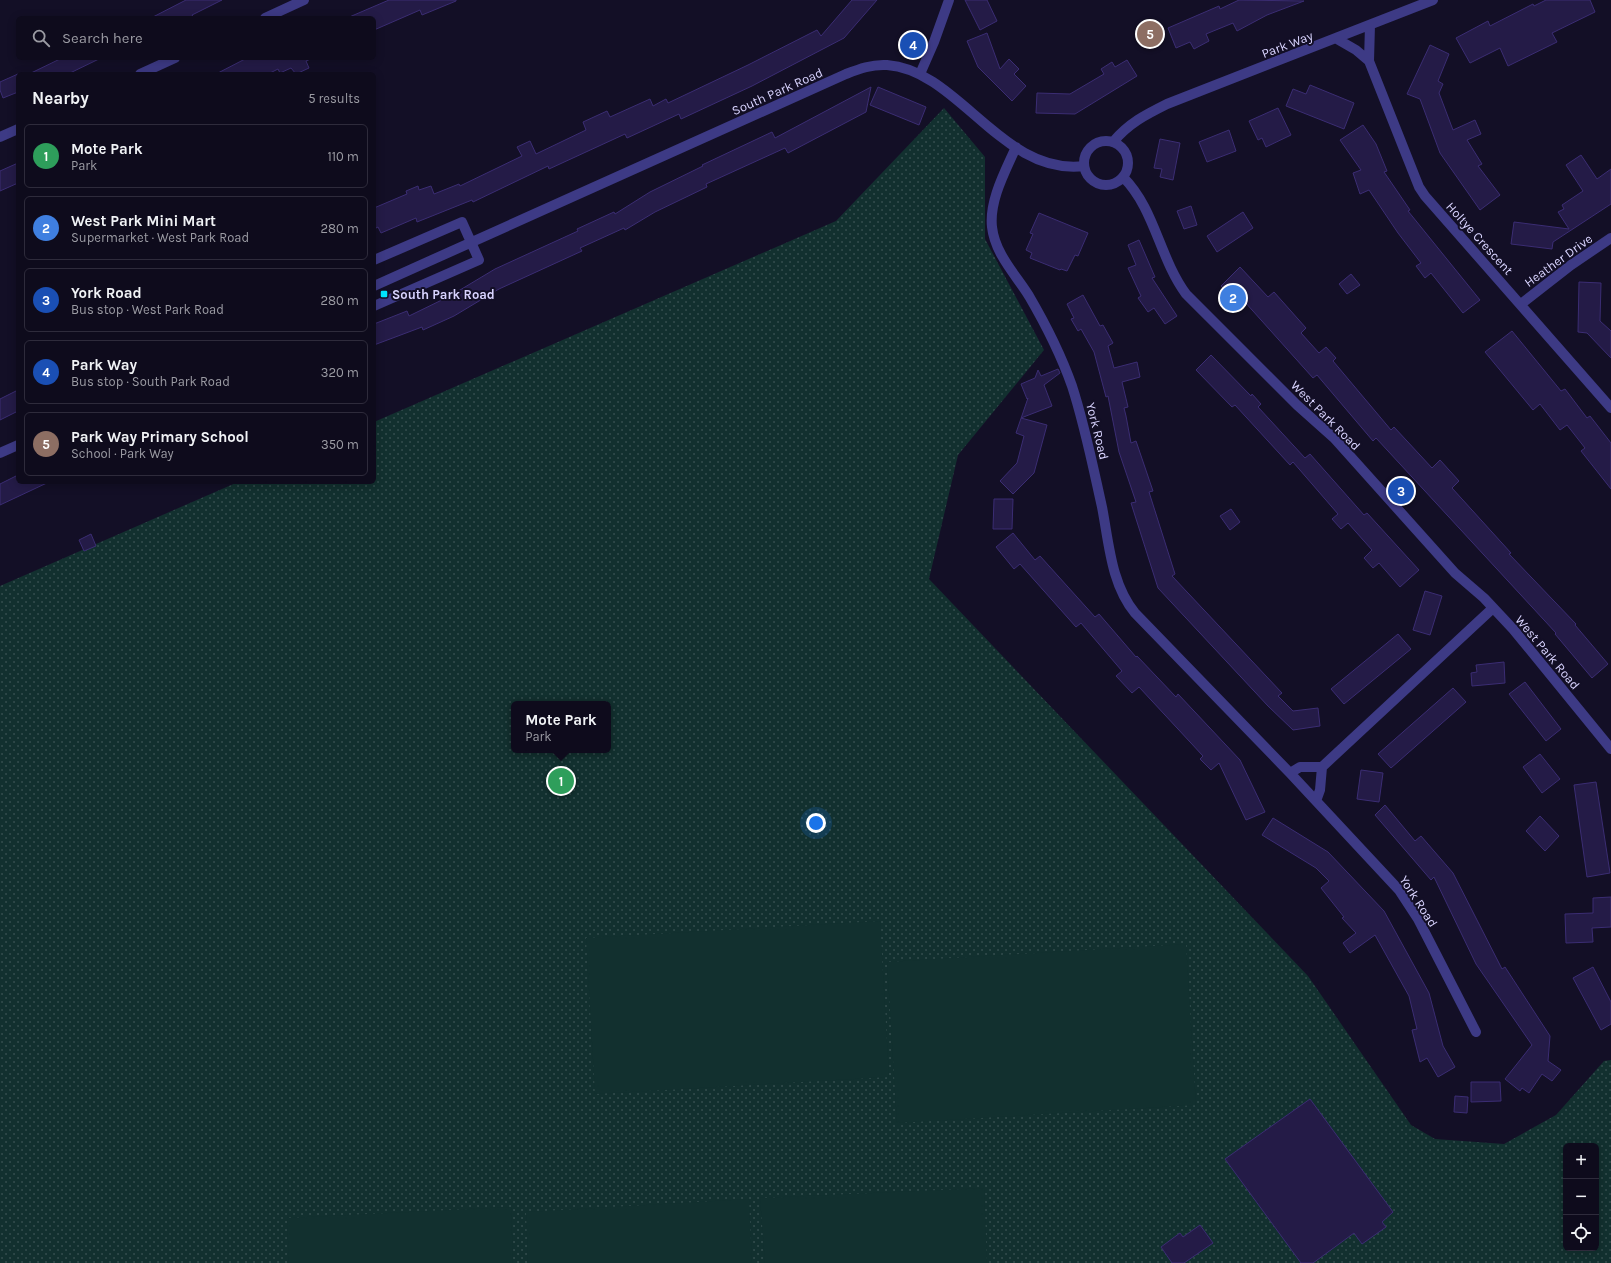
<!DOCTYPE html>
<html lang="en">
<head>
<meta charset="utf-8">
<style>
	body { margin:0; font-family:Karla,sans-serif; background:#171425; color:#f1f3f6 }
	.controls { position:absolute; right:12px; bottom:12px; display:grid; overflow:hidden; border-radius:6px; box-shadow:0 2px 10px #0003 }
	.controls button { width:36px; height:36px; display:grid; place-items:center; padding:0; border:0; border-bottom:1px solid #2e2b3b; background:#0e0b1c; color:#f1f3f6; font:20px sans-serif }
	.you { position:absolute; left:816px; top:823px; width:14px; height:14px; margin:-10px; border:3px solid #fff; border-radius:50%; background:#1a73e8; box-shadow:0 0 0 6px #1a73e833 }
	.badge { display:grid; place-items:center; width:26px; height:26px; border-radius:50%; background:#00e5ff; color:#fff; font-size:13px; font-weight:700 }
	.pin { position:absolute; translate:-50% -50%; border:2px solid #fff; box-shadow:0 1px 4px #0006 }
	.popup { position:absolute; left:511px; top:701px; width:100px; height:52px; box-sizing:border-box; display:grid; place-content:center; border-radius:6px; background:#0e0b1c; filter:drop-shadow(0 1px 3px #0005); font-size:13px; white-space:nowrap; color:#9b9ba3 }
	.popup b { font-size:15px; color:#f1f3f6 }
	.popup::after { content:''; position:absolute; left:50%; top:100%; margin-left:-8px; border:8px solid transparent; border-top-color:#0e0b1c }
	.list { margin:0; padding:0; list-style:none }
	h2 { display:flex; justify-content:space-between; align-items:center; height:52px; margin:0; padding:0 16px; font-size:17px }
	h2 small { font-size:13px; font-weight:400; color:#9b9ba3 }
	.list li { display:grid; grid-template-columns:26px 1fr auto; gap:12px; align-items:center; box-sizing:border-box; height:64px; margin:0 8px 8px; padding:0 8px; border:1px solid #2e2b3b; border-radius:6px }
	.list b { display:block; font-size:15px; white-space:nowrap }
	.list p { margin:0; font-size:13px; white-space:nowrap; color:#9b9ba3 }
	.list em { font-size:13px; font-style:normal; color:#9b9ba3 }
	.icon { flex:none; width:22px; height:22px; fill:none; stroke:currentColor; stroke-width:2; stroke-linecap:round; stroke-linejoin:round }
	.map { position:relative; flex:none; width:1611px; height:1263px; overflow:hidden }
	.search { position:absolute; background:#0e0b1c; box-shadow:0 2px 10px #0003; left:16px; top:16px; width:360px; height:44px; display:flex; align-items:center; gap:10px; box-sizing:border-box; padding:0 14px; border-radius:6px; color:#9b9ba3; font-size:15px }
	.panel { position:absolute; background:#0e0b1c; box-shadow:0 2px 10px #0003; left:16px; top:72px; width:360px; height:412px; border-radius:6px }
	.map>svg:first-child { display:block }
	.green { fill:url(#green-dots); fill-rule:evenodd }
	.pitch { fill:#12302f }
	.building { fill:#241b47; stroke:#3b2d73 }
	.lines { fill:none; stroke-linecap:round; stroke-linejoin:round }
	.minor { stroke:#3d3a85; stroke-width:10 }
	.poi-dot { fill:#00e5ff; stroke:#130f26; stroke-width:1.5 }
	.labels { text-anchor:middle; stroke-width:4; stroke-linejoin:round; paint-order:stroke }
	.street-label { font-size:13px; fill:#d9d4ff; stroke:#130f26 }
	.poi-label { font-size:13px; font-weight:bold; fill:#d9d4ff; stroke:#130f26; text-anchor:start }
</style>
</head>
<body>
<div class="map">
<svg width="1611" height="1263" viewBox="0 0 1611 1263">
	<defs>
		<pattern id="green-dots" width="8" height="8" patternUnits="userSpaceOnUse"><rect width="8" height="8" fill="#12302f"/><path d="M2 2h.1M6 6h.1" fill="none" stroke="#344d4e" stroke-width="1.8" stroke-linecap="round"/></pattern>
	</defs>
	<rect width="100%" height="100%" fill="#130f26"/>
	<path class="green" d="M944,108L985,157V239L1044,350L958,455L929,579L1308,976L1411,1125L1435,1139L1504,1144L1556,1115L1604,1061L1611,1060V1263H0V586L238,482H374V422L836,221ZM514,704H608V750H514ZM1566,1146H1596V1248H1566Z"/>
	<path class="pitch" d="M880,921L889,1077L595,1094L586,938Z
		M1186,944L1196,1105L897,1123L887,962Z
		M984,1188L987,1263H765L760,1198Z
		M749,1199L752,1263H528L526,1212Z
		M511,1207L513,1263H289L287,1218Z"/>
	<path class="building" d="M186,0H222L192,15L194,18H151Z
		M389,0H456V1L422,15L420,10L374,30V18H347Z
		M852,0H877L844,38L752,86L681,119L679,114L627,138L625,134L549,169L548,166L473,202L472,200L417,222L416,218L381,233L378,227L374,229V208L407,194L406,191L418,186L419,190L431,186L434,194L459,184L460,186L522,156L517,147L530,141L536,154L586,130L583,122L607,111L610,117L650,99L653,106L666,99L668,103L748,65L817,30L821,36Z
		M965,0H987L997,21L980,30Z
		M1239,0L1304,1L1267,15L1237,31L1233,23L1206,34L1209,41L1194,49L1190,42L1176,48L1168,28L1219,6L1220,9Z
		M1546,0H1590L1595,12L1552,33L1557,42L1508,66L1500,48L1470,63L1456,38L1488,21L1490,26L1533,4L1534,6Z
		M987,33L1000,69L1009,59L1019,69L1014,74L1026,86L1012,101L978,67L967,41Z
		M1430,45L1449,54L1438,81L1443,84L1439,93L1453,130L1475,120L1481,134L1467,140L1482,164L1478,166L1500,195L1480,210L1440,153L1420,99L1407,94Z
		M62,58H101L68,74H29Z
		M247,58H313L306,61L309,68L296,74L291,68L280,73L278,69L268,74H216Z
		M1127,60L1137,76L1075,114L1036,113L1037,93L1070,94L1104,74L1101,69L1112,62L1115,67Z
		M18,74V92L3,98L0,90V82Z
		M1310,85L1354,103L1344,129L1286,106L1293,89L1306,94Z
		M871,87L866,112L788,153L785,148L706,184L707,187L655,212L625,230L624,228L580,248L582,251L499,289L454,316L423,330L422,327L374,345V324L407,311L409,316L450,296L495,269L578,231L577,229L614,212L615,214L650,192L703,166L702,165L772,132L775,138Z
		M878,87L926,107L919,125L870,105Z
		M1278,108L1291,135L1266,147L1262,138L1258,140L1249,121Z
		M1363,125L1376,144L1387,171L1384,172L1410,210L1408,211L1480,300L1463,313L1431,273L1425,278L1416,266L1421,263L1398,233L1369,190L1360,194L1353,173L1361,170L1340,140Z
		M1229,130L1236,151L1207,162L1199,142Z
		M1160,139L1180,143L1173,180L1160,177L1162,169L1154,168Z
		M1581,155L1597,179L1611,169V204L1553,242L1552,249L1511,244L1514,222L1569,229L1558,212L1564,209L1562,205L1583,191L1566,165Z
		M18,163V183L0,191V171Z
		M1191,206L1197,225L1184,229L1177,211Z
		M1243,212L1253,228L1217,252L1207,236Z
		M1039,213L1088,233L1078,256L1075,255L1067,271L1061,269L1060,270L1030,258L1032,253L1026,250L1033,234L1030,233Z
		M1139,240L1155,277L1152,278L1177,316L1165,324L1154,308L1148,312L1138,298L1141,296L1128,268L1136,265L1128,245Z
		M1240,267L1268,297L1274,292L1306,328L1301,333L1319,353L1326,347L1336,358L1333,361L1391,430L1394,427L1432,468L1440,460L1459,481L1452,488L1511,553L1509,554L1576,624L1575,625L1608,664L1592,678L1555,634L1556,633L1376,438L1373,441L1317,375L1313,378L1244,301L1240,306L1221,286Z
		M1351,274L1360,285L1347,294L1339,284Z
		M1579,282L1601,283L1600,321L1611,331V358L1587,333L1578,332Z
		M1083,295L1100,326L1103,325L1113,343L1108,346L1114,368L1137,362L1140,377L1122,382L1128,407L1124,408L1126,416L1131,443L1136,441L1153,491L1149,492L1175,574L1172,576L1282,693L1278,696L1293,711L1318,708L1320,726L1293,730L1268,706L1158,588L1131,503L1136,502L1119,452L1108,396L1106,397L1094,352L1081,329L1078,331L1071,319L1074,318L1067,304Z
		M1512,331L1561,391L1565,389L1587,418L1590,416L1611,443V489L1581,451L1585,448L1567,425L1560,430L1540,404L1533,410L1485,352Z
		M1211,355L1251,396L1252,394L1261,404L1258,407L1305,458L1310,454L1364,515L1367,513L1419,570L1400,587L1379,563L1373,568L1364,558L1372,550L1348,523L1341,529L1332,519L1338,514L1293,462L1290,465L1235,405L1232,407L1196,370Z
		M1058,369L1060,373L1044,385L1052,406L1021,418L1047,425L1034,473L1013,494L1000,481L1017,463L1024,436L1016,433L1028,398L1027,399L1021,384L1035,378L1038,370L1041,376Z
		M18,390V411L0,420V399Z
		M18,475V482H49L0,505V484Z
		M994,499H1013L1012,529H993Z
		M1231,509L1240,522L1230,530L1220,516Z
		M1013,533L1035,560L1040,556L1095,617L1099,614L1136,657L1137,656L1176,697L1178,694L1240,760L1265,812L1246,820L1219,763L1211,770L1200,759L1203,756L1139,687L1132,693L1116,676L1122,671L1081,623L1076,627L1020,564L1014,569L996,547Z
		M91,534L96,546L84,551L79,540Z
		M1425,591L1442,596L1430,635L1413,630Z
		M1398,634L1411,649L1344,704L1331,689Z
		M1504,662L1505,683L1472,686L1471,673L1477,672L1476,665Z
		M1525,682L1561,729L1546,741L1509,694Z
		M1453,688L1466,702L1391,768L1378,754Z
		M1540,754L1560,779L1542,793L1523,767Z
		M1361,770L1383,773L1379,802L1357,799Z
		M1596,782L1610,873L1587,877L1574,785Z
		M1385,805L1415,841L1421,836L1453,873L1502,969L1505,967L1550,1036L1548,1061L1561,1070L1552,1081L1542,1074L1529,1093L1522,1088L1520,1091L1505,1079L1532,1045L1476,964L1434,877L1431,880L1375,815Z
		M1540,816L1559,836L1545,851L1526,831Z
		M1273,818L1328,852L1384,911L1429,993L1443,1046L1455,1067L1438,1077L1427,1058L1420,1062L1412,1030L1417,1029L1409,996L1375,935L1350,953L1343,943L1356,933L1342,918L1344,917L1321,888L1329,881L1316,868L1262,835Z
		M1611,897V927L1592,928L1593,942L1566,943L1565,914L1593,913V898Z
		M1593,967L1611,1002V1024L1601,1030L1573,978Z
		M1471,1082H1500L1501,1101L1471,1102Z
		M1455,1096L1468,1097L1467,1113L1454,1112Z
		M1310,1099L1393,1212L1382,1222L1386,1227L1362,1244L1354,1233L1313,1263H1301L1225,1159Z
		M1200,1225L1213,1243L1184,1263H1172L1161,1247L1180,1233L1183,1237Z"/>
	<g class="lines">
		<path class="minor" d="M265,18L304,0
			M1370,25L1369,61L1419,187L1425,196L1611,408
			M1337,39L1356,50L1369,61
			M140,74L175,58
			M920,74L934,42L949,0
			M0,137L18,129
			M1084 163a22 22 0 1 1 44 0a22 22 0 1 1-44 0Z
			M1113,142C1129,123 1145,115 1167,104L1433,0
			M1016,147C1006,170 989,200 992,227C995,254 1016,275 1029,296C1046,325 1061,355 1072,386C1085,426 1093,467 1102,507C1109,543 1111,584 1135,613L1290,773L1399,890L1418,919L1476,1032
			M1123,177C1155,209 1159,257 1186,294L1297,405L1334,438L1455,573L1484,598L1513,629L1611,749
			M374,260L462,222L479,260L374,306
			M374,286L846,74C859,69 872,64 887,65C959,70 1002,176 1084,166
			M1521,304L1571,265L1611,238
			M0,453L18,445
			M1290,773L1300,767H1322
			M1316,801L1320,790L1322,767L1493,608"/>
	</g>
	<rect class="poi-dot" x="380" y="290" width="8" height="8" rx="2"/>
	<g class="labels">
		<g class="street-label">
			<text transform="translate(1287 44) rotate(-21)" y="5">Park Way</text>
			<text transform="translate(777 91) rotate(-24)" y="5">South Park Road</text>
			<text transform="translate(1480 238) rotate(48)" y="5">Holtye Crescent</text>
			<text transform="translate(1558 260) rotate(-36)" y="5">Heather Drive</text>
			<text transform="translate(1326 415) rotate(45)" y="5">West Park Road</text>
			<text transform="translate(1098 431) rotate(76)" y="5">York Road</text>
			<text transform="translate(1548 652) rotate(50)" y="5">West Park Road</text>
			<text transform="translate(1419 901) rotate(57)" y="5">York Road</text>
		</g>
		<g class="poi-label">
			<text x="392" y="299">South Park Road</text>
		</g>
	</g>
</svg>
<div class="controls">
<button>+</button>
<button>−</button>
<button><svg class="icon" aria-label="locate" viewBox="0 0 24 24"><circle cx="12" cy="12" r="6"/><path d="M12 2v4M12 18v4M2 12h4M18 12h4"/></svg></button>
</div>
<div class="you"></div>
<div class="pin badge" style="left:561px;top:781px;background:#2e9e5b">1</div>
<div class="popup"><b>Mote Park</b>Park</div>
<div class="pin badge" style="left:1233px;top:298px;background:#3f7fe0">2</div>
<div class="pin badge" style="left:1401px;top:491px;background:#1a4fb4">3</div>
<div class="pin badge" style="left:913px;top:45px;background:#1a4fb4">4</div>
<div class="pin badge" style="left:1150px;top:34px;background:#8d6e63">5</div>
<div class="search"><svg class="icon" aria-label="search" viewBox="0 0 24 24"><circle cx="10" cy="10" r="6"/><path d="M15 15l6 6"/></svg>Search here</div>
<section class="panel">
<h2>Nearby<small>5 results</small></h2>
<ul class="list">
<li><span class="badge" style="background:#2e9e5b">1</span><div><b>Mote Park</b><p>Park</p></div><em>110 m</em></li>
<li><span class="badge" style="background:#3f7fe0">2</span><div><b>West Park Mini Mart</b><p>Supermarket · West Park Road</p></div><em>280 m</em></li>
<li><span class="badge" style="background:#1a4fb4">3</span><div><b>York Road</b><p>Bus stop · West Park Road</p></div><em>280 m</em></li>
<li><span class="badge" style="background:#1a4fb4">4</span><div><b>Park Way</b><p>Bus stop · South Park Road</p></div><em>320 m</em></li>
<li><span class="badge" style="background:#8d6e63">5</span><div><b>Park Way Primary School</b><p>School · Park Way</p></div><em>350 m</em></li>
</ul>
</section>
</div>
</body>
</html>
